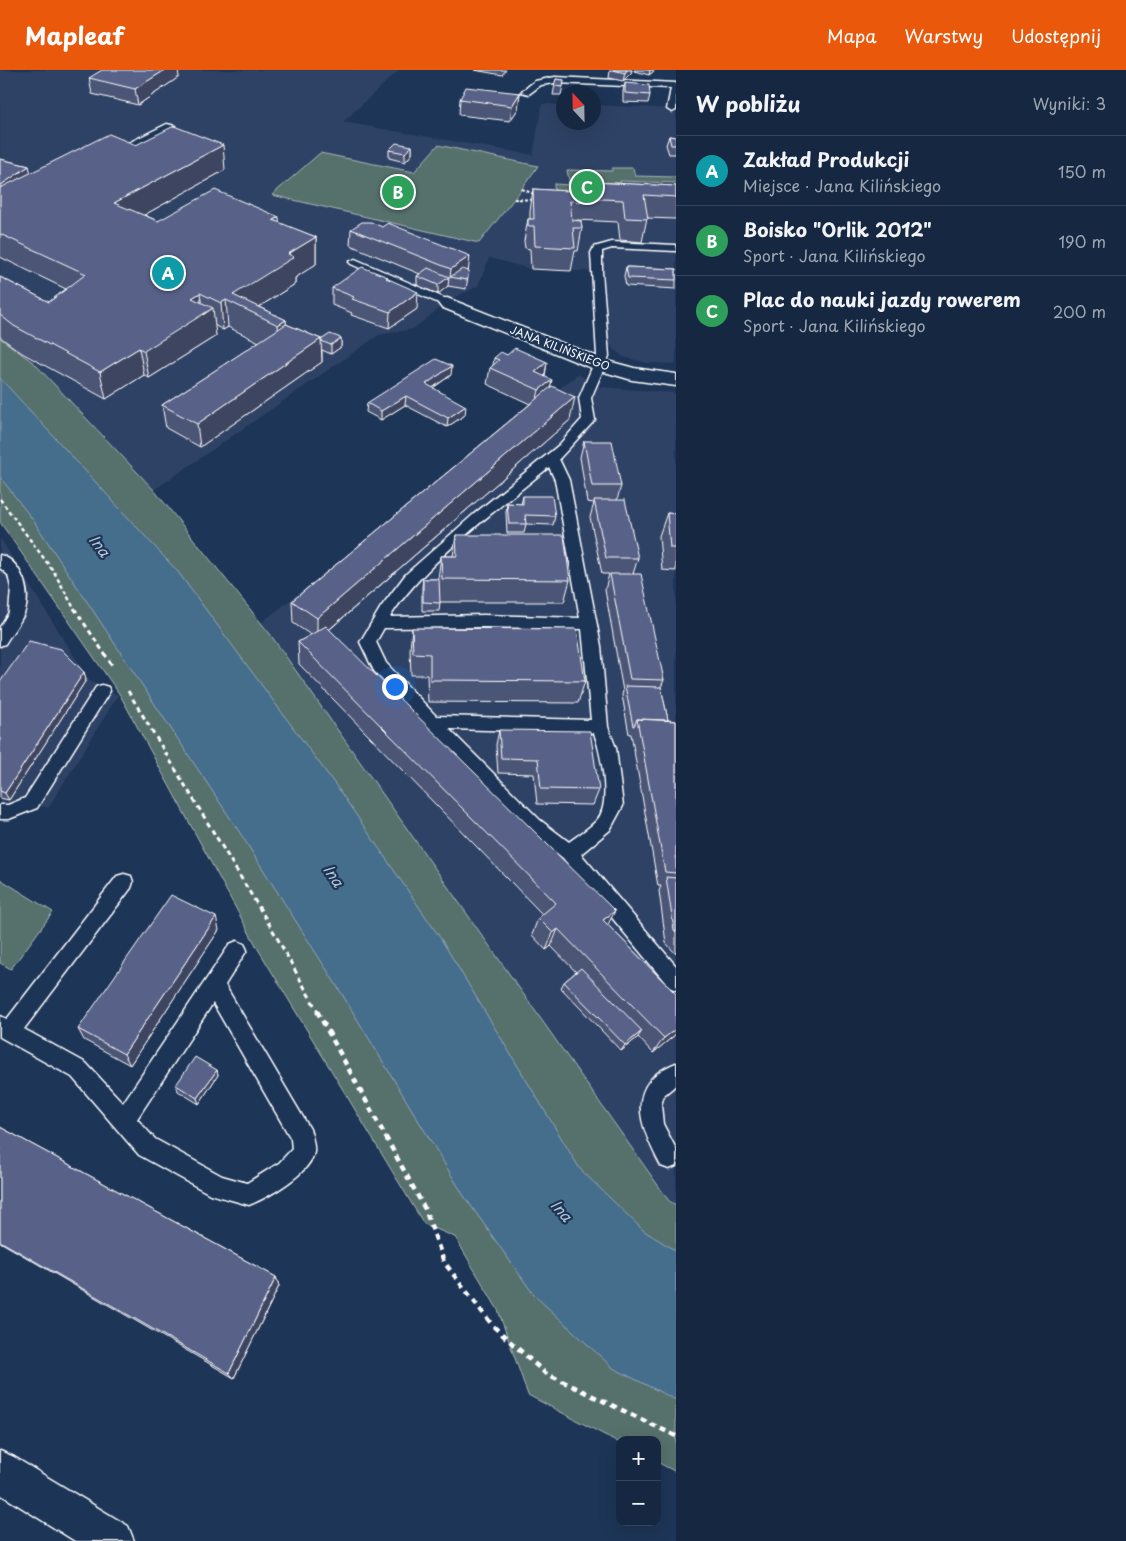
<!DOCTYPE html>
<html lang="pl">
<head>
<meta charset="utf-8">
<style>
	body { margin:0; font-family:"Playpen Sans",sans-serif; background:#1f3048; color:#f1f3f6 }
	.controls { position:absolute; right:15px; bottom:15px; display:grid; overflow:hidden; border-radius:10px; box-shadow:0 5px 20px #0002 }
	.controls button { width:45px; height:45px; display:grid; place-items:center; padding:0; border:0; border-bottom:1px solid #35445a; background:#162841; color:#f1f3f6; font:25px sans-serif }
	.compass { position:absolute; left:556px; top:15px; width:45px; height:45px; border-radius:50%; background:#162841; box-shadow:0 5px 20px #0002; rotate:338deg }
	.you { position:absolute; left:394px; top:616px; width:18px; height:18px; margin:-12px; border:4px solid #fff; border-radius:50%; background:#1a73e8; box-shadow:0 0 0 8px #1a73e833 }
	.badge { display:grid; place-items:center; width:32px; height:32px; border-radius:50%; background:#ea580c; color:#fff; font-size:16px; font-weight:700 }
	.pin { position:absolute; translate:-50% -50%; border:2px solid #fff; box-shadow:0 1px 5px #0006 }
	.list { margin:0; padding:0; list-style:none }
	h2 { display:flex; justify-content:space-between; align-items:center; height:65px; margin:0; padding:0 20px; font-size:21px }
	h2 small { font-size:16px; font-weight:400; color:#9ea6b1 }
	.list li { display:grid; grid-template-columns:32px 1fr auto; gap:15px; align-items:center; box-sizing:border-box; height:70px; padding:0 20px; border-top:1px solid #35445a }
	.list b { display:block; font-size:19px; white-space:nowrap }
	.list p { margin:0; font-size:16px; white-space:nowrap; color:#9ea6b1 }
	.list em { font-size:16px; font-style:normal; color:#9ea6b1 }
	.map { position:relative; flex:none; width:676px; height:1471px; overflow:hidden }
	header { display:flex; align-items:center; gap:30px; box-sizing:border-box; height:70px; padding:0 25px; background:#ea580c; color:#fff }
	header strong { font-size:24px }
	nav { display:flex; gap:28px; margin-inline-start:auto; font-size:18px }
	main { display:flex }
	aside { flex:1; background:#162841 }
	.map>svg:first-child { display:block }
	.built { fill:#2f4266 }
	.green { fill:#566f6c; stroke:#aab7b6 }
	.water { fill:#446d8c; stroke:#8fa7ba }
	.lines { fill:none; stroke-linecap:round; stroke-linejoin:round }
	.lane-casing { stroke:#fff; stroke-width:3 }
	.street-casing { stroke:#fff; stroke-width:3 }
	.path-far3 { stroke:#fff; stroke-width:2; stroke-dasharray:3 2; stroke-linecap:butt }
	.path-far2 { stroke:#fff; stroke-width:2.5; stroke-dasharray:4 3; stroke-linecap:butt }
	.path-far1 { stroke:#fff; stroke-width:3; stroke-dasharray:5 4; stroke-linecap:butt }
	.path { stroke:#fff; stroke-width:4.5; stroke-dasharray:6 5; stroke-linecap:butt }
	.lane { fill:#1d3557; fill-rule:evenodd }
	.street { fill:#1d3557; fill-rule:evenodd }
	.wall { fill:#4c5476; stroke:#fff }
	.shaded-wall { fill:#3e4560; stroke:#fff }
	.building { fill:#586289; stroke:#fff }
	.labels { text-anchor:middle; stroke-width:4.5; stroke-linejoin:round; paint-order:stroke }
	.far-street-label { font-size:11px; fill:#fff; stroke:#1d3557 }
	.water-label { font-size:15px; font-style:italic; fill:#b4c5d1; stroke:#1d3557 }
</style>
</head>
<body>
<header>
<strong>Mapleaf</strong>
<nav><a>Mapa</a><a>Warstwy</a><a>Udostępnij</a></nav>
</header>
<main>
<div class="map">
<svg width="676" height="1471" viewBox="0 0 676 1471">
	<rect width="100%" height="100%" fill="#1d3557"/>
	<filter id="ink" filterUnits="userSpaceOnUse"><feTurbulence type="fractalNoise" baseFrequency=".02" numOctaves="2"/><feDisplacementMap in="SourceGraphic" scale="10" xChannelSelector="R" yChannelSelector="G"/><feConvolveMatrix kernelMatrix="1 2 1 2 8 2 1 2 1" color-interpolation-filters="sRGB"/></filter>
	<g filter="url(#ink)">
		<path class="built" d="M0,0H399L343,52L533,85L542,34L563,35L564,52H594V35L676,39V294L648,293L623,287L608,274L604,202L531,199L489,188L478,216L450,230L413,259L379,265L154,420L22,283L0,267Z
			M578,304L601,317L676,323V1135L669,1131L261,553Z
			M0,468L90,611L118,625L49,737L0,734Z"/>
		<path class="green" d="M438,75L538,96L518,124L479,173L272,125L320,83L414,102Z
			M612,98H633L635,106L676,107V113L620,111L621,118L555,130L554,114L570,115L567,100L612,101Z
			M0,268L34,293L154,420L270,564L669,1131L676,1135V1402L657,1392V1370H620V1373L528,1325L498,1240L455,1167L424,1154L258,879L120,625L0,452Z
			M0,809L53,842L11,899L0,893Z"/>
		<path class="water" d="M0,308L178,502L337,717L441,869L580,1099L644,1161L676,1181V1330L613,1298L534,1225L464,1126L342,924L240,763L33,450L0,407Z"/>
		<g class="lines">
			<defs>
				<path id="lane" d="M555,7L676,13V40L672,42L667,39L671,18L555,13L541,15L529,24L521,22L535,11Z
					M167,54L175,56L116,85L108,83Z
					M612,172L675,175L676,181L612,178L602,181V202L609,286L591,328L595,350L559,389L569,410L601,576L608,657L616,678L623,736L610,760L581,784L676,896V920L669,917L563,788L528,760L480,714L374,601L360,572L381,537L406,504L474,444L559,375L582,349L579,328L597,286L591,183L594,177ZM549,397L555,410L580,548L484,545L390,547C425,492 498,439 549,397ZM484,557L582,559L591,650L436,646L386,593L376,572L384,558ZM449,659L594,663C601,683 612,734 597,750C589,759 578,765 569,772L540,750Z
					M355,189L451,231L453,233L447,236L443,235L351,194L349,192Z
					M0,485C22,491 32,523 24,544C19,554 11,564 5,574L0,576V557L9,542L11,518L8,505L0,498Z
					M102,615L108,617L110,621L37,738L9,749H0V735H8L25,728L96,617Z
					M124,804L131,806L133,812L131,818L24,959L86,993L123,1033L230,874L237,871L244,874L247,880L225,915L310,1059C312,1066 315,1075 314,1082C311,1103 267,1128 249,1135L210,1124L139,1085L72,1007L0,967V946L7,949L117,806ZM213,933L291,1069L292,1079L279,1093L247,1113L222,1106L155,1069L137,1049Z
					M676,993V1015L664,1025L661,1035L663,1054L676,1079V1096L669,1099L661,1096C640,1057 623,1014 676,993Z"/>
				<path id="street" d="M447,228L608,291L634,298L676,304V316L632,310L594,299L441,237L438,233L441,229Z
					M0,1381L14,1387L128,1456L134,1471H75L0,1424Z"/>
			</defs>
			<use href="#lane" class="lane-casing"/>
			<use href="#street" class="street-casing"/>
			<path class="path-far3" d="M522,119L536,125
				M514,129L536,130"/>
			<path class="path-far2" d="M0,429L54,502L75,540"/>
			<path class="path-far1" d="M74,538L112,595
				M128,621L275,864L318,942"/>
			<path class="path" d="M317,941L425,1139L444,1192L493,1256L545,1303L676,1366"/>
			<use href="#lane" class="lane"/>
			<use href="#street" class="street"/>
		</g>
		<path class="wall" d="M474,0H506L502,5Z
			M610,0H632L631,3L623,11L609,8Z
			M634,0H655L649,5L634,1Z
			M179,7L138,35L92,24L89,8Z
			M556,9L564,10L561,25H553Z
			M625,13L650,25L648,33L623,32V21Z
			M520,23L518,39L510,51L459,45L460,29Z
			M669,66L676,67V84H669L666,75Z
			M136,75L225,100L144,145L158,151L279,153L316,167V194L295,208V214L259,237L286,250V254L321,269L341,268V277L331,284L322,280V292L200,377L166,358L162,335L259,272L228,257L223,260L214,255L216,266L149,308L144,305L106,329L22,283L0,267V207L49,232L66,219L0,187V89L29,96L30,103Z
			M412,76V84L405,92L389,88V80Z
			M569,111L676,116V149L647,148L642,172L620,170L618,152L577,150L582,158L578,181H575L571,201L531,199L530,179L525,178L524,171L528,149H530V142L533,119L567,121Z
			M351,159L469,201L466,219L448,216L438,224L417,215V206L420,204L350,175Z
			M626,197L676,199V219L626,216L624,206Z
			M388,207V209L417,239L389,258L351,245L352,243L332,235V218Z
			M507,285L547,292L545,307L550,318L570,350L329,560L608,855L676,924V964L653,983L638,967L621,981L561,918L564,912L576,902L551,876L546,880L532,865L538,848L542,844L299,594L298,572L311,565L293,553L292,531L530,334L487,314L490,298L493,295L494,288Z
			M451,305L433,318L465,345L447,357L405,335L381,350L366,342L367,333Z
			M584,371L621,416L617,430L638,488L633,504L664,610L661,617L668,650L676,651V884L666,873L659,821L661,816H658L631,664H629L622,625L623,621L605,520L609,504H602L590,447L594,433L587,432L580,387Z
			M523,426L555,446L553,455L526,454L524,463H507L506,442L507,433L521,434Z
			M667,443L676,444V501L662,500L659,466Z
			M456,465L570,510L564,532H440L439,541H422V517L423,509H438L441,486H453Z
			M412,558L585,611L578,633L428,632L427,605H411L410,580Z
			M84,602L86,610L9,730L0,728V612Z
			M499,660L599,720L593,735L537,734L534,704L498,703L496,675Z
			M219,860L130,995L84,970L78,959Z
			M217,1000L218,1005L199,1034L178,1021L176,1015Z
			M0,1057L276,1207L279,1216L234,1308L0,1172Z"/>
		<path class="shaded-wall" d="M165,0H178L179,7L138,35L135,19Z
			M627,0H632L631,3L623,11L625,3Z
			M650,0H655L649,5Z
			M520,23L518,39L510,51L512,36Z
			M223,75L225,100L119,159L114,133Z
			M412,76V84L405,92V83Z
			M29,96L33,112L6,131L1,115Z
			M279,147L280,173L273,150Z
			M316,167V194L295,208V214L251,242L233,225L288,184Z
			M470,186L468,203L450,207L451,199Z
			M449,207L448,216L438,224V215Z
			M418,222L417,239L389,258L390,242Z
			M200,223L203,245L213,238L216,266L149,308L144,281L192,228Z
			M226,230L228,257L223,260L221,233Z
			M286,250L287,277L280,282L278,255Z
			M341,268V277L331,284V275Z
			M321,269L322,292L200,377L197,354Z
			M139,278L144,305L106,329L100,302Z
			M547,292L544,309L535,302Z
			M452,296L451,305L425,323L426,314Z
			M552,310L548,327L535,337L539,320Z
			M406,326L405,335L381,350V341Z
			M575,327L570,350L317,570V548Z
			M466,336L465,345L447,357L448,348Z
			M84,602L86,610L9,730L5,723Z
			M615,841L606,858L603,850Z
			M216,847L219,860L130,995L124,984Z
			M558,859L551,876L546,880L553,863Z
			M676,959V964L653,983L664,968Z
			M642,961L638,967L621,981L625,975Z
			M217,1000L218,1005L199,1034L197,1028Z
			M276,1207L279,1216L234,1308L229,1303Z"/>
		<path class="building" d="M102,0H165L135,19L89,8Z
			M613,0H627L625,3Z
			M556,9L564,10L563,17L554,16Z
			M625,13L649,15L650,25L625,23Z
			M466,17L520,23L512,36L460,29Z
			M174,56L223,75L114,133L158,151L215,120L279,147L273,150L316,167L288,184L294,187L233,225L286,250L278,255L226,230L221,233L200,223L192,228L213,238L144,281L139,278L100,302L14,256L0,245V207L49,232L86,204L0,164V118L109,64L136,75Z
			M669,66L676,67V75H671Z
			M396,73L412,76L405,83L389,80Z
			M0,89L29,96L1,115L0,114Z
			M569,111L676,116V127L644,125L648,149L625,148L623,130L581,128V132L570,131L572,150L581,151L582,158H573L575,178L535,176L534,156H528V149H534L533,119L569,121Z
			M362,152H371L382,157L388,153L470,186L451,199L351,159Z
			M362,197L388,207L386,208L418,222L390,242L352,229L354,227L332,218Z
			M626,197L676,199V210L628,208Z
			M428,198L449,207L438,215L417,206Z
			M462,199L469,201L467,210L450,207Z
			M286,254L321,269L197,354L162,335Z
			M330,264L341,268L331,275L321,271V270Z
			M515,278L547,292L535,302L552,310L539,320L490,298L499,290L494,288L501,282L507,285Z
			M436,289L452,296L426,314L466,336L448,348L406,326L381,341L367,333Z
			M552,316L575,327L317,548L292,531Z
			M584,371H612L621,416H592Z
			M523,426H552L555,446L525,445L526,454H509L507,433L523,434Z
			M594,430H625L638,488H606Z
			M667,443L676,444V478H670Z
			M456,465H564L570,510L442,509L441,486H457Z
			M610,504H641L664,610L630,609Z
			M423,509H439L440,533L423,532Z
			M326,556L615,841L603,850L676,924V959L664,968L558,859L553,863L538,848L556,833L298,572Z
			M412,558L577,559L585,611L430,610V584L413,583Z
			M29,571L61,579L84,602L5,723L0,721V612Z
			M625,616L661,617L668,650L637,649L634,656H633Z
			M637,649L676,651V803L665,802Z
			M499,660L590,661L599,720L541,719L538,689L501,688Z
			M666,807L676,808V862L674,860Z
			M171,825L216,847L124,984L78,959Z
			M581,898L642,961L625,975L564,912Z
			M195,987L217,1000L197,1028L176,1015Z
			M0,1057L276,1207L229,1303L0,1171Z"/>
	</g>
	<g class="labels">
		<g class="far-street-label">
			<text transform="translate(560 278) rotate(21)" y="4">JANA KILIŃSKIEGO</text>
		</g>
		<g class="water-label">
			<text transform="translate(99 476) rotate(53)" y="5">Ina</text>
			<text transform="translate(333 806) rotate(56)" y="5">Ina</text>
			<text transform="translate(561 1141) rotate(49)" y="5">Ina</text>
		</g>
	</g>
</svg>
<div class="controls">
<button>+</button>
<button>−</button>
</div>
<svg class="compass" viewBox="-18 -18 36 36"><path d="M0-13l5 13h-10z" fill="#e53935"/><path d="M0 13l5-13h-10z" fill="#9ea6b1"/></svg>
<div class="you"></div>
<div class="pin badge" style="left:168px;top:203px;background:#0f9aa8">A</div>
<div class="pin badge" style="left:398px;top:122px;background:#2e9e5b">B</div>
<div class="pin badge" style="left:587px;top:117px;background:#2e9e5b">C</div>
</div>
<aside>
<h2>W pobliżu<small>Wyniki: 3</small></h2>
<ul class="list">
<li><span class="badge" style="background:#0f9aa8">A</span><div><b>Zakład Produkcji</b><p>Miejsce · Jana Kilińskiego</p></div><em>150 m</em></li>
<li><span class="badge" style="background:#2e9e5b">B</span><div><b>Boisko &quot;Orlik 2012&quot;</b><p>Sport · Jana Kilińskiego</p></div><em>190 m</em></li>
<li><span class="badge" style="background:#2e9e5b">C</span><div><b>Plac do nauki jazdy rowerem</b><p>Sport · Jana Kilińskiego</p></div><em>200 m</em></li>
</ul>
</aside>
</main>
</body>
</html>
